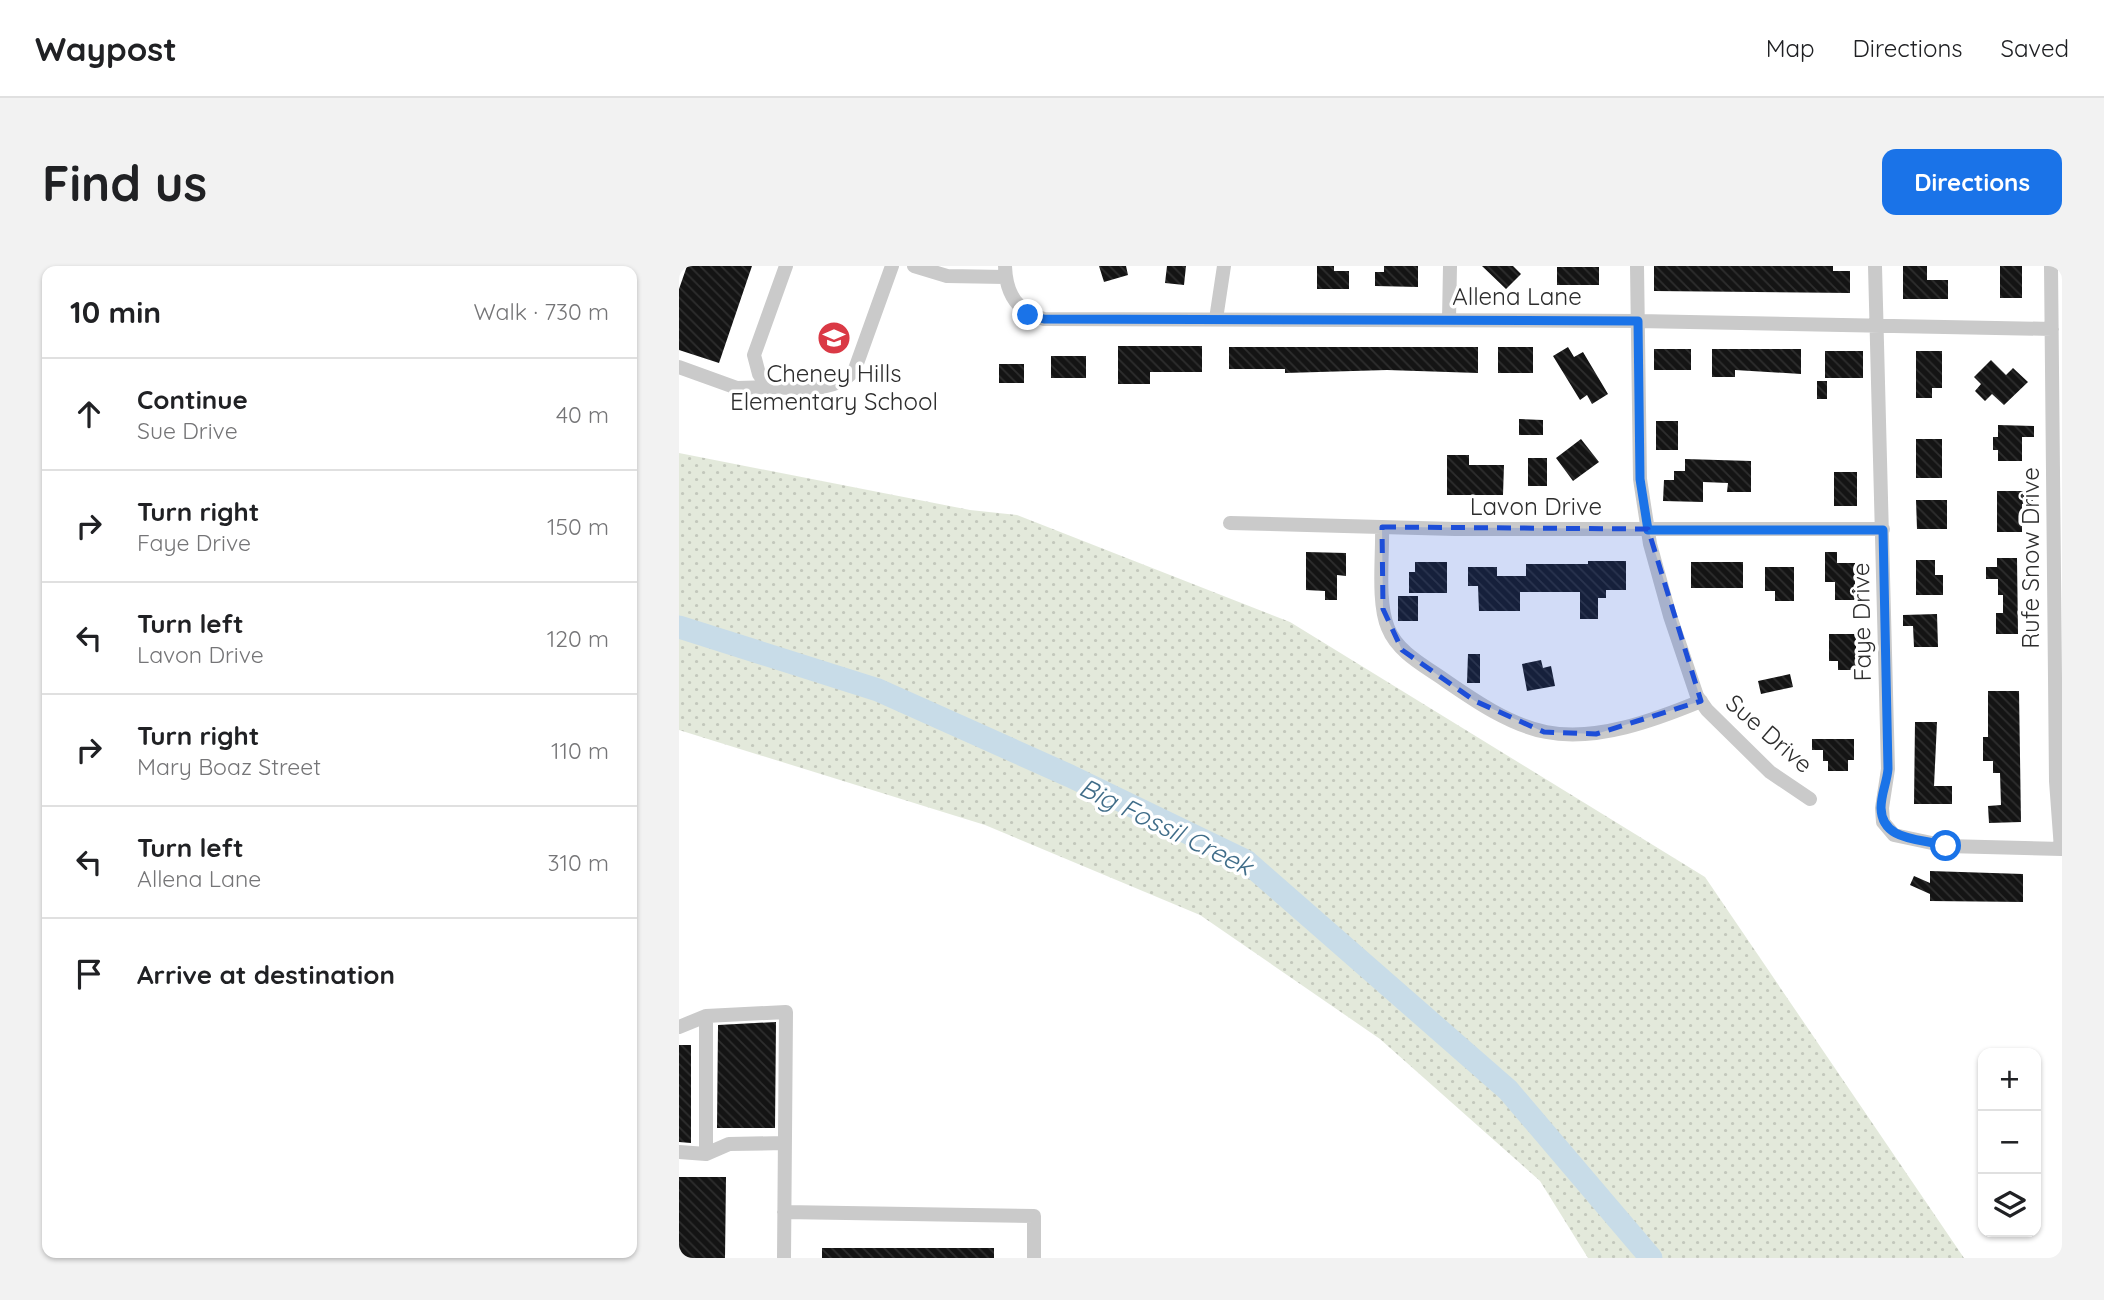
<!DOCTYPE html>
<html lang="en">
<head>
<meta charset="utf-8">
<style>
	body { margin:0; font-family:Quicksand,sans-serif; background:#f2f2f2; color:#202124 }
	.controls { position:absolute; right:21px; bottom:21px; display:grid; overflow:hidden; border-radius:14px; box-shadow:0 2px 5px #0004 }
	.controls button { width:63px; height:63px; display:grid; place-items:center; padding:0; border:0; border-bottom:2px solid #e0e0e0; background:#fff; color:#202124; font:35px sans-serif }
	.stop { position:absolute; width:21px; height:21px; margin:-16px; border:5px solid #1a73e8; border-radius:50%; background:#fff }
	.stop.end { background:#1a73e8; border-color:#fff; box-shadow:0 2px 7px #0008 }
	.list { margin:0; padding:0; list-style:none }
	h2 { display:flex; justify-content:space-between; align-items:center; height:91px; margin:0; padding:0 28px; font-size:30px }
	h2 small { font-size:23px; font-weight:400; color:#757577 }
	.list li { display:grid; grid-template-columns:46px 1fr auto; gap:21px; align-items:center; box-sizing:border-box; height:112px; padding:0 28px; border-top:2px solid #e0e0e0 }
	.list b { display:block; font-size:26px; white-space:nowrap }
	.list p { margin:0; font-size:23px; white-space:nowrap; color:#757577 }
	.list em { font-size:23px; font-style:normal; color:#757577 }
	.icon { flex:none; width:38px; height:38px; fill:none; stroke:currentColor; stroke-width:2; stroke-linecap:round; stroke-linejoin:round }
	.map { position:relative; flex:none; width:1383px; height:992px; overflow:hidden; border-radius:14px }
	header { display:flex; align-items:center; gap:42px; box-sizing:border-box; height:98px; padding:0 35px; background:#fff; border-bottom:2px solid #e0e0e0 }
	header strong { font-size:33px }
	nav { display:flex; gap:38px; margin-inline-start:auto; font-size:24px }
	.intro { display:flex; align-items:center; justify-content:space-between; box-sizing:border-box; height:168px; padding:0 42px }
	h1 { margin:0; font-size:49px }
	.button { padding:18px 32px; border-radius:14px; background:#1a73e8; color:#fff; font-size:24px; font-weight:700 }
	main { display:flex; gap:42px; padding:0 42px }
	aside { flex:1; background:#fff; border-radius:14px; box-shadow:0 2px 5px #0004 }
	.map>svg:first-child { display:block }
	.grass { fill:url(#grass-dots) }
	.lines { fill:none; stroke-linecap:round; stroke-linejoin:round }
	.river { stroke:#c8dce8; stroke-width:23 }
	.building { fill:url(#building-back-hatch) }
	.minor { stroke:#cacaca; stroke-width:14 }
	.route { stroke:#1a73e8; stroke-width:9 }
	.marked { fill:#1d4ed8; fill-opacity:0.2; stroke:#1d4ed8; stroke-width:5; stroke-dasharray:14 9; stroke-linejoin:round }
	.labels { text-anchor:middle; stroke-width:7; stroke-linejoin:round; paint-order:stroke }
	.street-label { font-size:24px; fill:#2d2d2d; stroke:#fff }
	.poi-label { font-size:24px; fill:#2d2d2d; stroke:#fff }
	.water-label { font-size:26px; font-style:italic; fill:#406d89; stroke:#fff }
</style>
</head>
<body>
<header>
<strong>Waypost</strong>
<nav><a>Map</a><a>Directions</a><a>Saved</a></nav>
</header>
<div class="intro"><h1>Find us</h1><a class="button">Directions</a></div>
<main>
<aside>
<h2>10 min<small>Walk · 730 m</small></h2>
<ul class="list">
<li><svg class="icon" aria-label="ahead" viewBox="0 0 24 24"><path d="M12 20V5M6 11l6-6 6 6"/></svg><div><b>Continue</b><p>Sue Drive</p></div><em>40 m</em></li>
<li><svg class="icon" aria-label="right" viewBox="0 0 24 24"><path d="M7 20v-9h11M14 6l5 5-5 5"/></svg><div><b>Turn right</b><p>Faye Drive</p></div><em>150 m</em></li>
<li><svg class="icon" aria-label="left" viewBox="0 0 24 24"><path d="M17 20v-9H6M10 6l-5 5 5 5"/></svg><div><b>Turn left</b><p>Lavon Drive</p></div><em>120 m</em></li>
<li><svg class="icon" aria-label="right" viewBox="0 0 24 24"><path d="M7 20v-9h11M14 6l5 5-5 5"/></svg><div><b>Turn right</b><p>Mary Boaz Street</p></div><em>110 m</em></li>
<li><svg class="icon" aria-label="left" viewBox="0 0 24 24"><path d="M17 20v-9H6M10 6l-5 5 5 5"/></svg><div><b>Turn left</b><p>Allena Lane</p></div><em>310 m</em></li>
<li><svg class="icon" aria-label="arrive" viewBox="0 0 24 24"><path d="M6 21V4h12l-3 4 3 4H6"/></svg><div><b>Arrive at destination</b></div></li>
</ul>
</aside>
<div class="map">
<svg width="1383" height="992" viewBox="0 0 1383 992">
	<defs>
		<pattern id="grass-dots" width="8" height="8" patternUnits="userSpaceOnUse" patternTransform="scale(1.75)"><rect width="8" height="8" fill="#e3e9db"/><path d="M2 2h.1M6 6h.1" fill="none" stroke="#c3c8bc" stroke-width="1.8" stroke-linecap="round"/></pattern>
		<pattern id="building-back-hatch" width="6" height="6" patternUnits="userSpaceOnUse" patternTransform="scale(1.75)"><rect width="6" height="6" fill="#141414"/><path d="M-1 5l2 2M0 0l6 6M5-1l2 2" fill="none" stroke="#2e2e2e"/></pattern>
	</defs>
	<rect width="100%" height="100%" fill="#fff"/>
	<path class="grass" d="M0,187L291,244L338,249L611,356L1026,611L1285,992H909L861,915L701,773L521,649L306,559L0,464Z"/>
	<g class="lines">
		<path class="river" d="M0,361L199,424L391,510L567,595L829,824L972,992"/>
	</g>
	<path class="building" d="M8,0H73L40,97L0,84V23Z
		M420,0H447L449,9L425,16Z
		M488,0H507L505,19L486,17Z
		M638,0H655V5H670V23H638Z
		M705,0H739V21L696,20V6H705Z
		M803,0H834L842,8L827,23Z
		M975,0H1154V5H1171V27L975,25Z
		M1224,0H1248V14H1269V33H1224Z
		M1321,0H1343V32H1321Z
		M878,1H920V19H878Z
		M439,80H523V106H471V118H439Z
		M550,81H799V107L708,104L606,107V103H550Z
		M819,81H854V107H819Z
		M889,81L895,91L904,86L929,128L913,138L908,129L901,134L874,90Z
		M975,83H1012V104H975Z
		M1033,83H1122V108L1056,104V111H1033Z
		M1146,85H1184V112H1146Z
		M1237,85H1263V122H1253V132H1237Z
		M372,90H407V112H372Z
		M1312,94L1327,109L1334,102L1349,116L1325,139L1313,128L1306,135L1296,125L1302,118L1295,111Z
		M320,98H345V117H320Z
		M1138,115H1148V133H1138Z
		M840,153L864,154V169H840Z
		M977,155H999V184H977Z
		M1319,159L1355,160V171H1343V195H1319V184H1314V171H1319Z
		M902,173L920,196L894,215L877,192Z
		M1237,173H1263V212H1237Z
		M768,189H790V199H825L824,229H768Z
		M849,192H868V220H849Z
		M1006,193L1072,195V226H1048L1049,217L1024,216V236L984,235L985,214H995V205H1006Z
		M1155,206H1178V240H1155Z
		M1318,225H1354V238H1343V266H1318Z
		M1237,234H1268V263H1238Z
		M627,286L667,287V310L658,309V334H646V325L627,324Z
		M1146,286H1158V297H1176V334H1156V316H1146Z
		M1318,292H1338L1339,368H1317V347H1324V329H1319V313H1307V301H1318Z
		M1237,294H1256V309H1264V329H1237Z
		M909,295H947V324H927V332H919V353H901V326H841V345H800L799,320H789V301H818V310H847V298H909Z
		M736,296H768V327H730V306H736Z
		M1012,296H1064V322H1012Z
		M1086,301H1115V335H1096V325H1086Z
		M719,330H739V355H719Z
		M1258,348L1259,381H1235L1234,360H1224V349Z
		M1150,368H1177V404H1159V395H1150Z
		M789,388H801V417H788Z
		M862,394L864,402L872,400L876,420L848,425L843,398Z
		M1111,408L1114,421L1082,428L1079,415Z
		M1309,425H1340L1342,556L1310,557L1309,540L1322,539L1321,507H1314V495H1304V471H1309Z
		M1236,456H1258L1255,520H1273V538H1235Z
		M1133,473H1175V494H1169V505H1149V495H1144V484H1133Z
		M1251,605L1344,608V636L1251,635V628L1231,619L1235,610L1251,617Z
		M97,756L96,862H38L39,759Z
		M0,779H12V877L0,876Z
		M0,911H47L46,992H0Z
		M143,982H315V992H143Z"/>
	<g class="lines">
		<path class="minor" d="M107,0L75,89L80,108L89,121C118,122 158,128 176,103L213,0
			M235,0L268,10L326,11
			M326,0C327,28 338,46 365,53L959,55L1373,63
			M958,0L961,213L971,278L991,350L1018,430L1028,444L1091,506L1131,533
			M1196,0L1209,503L1203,542L1204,556L1215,569L1267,580L1383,583
			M1372,0L1377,515L1382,583
			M537,53L545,0
			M770,54L771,0
			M0,101L58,122L89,121
			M551,257L776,263H1204
			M703,261C704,289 698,337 709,362C719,387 746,400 767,415C796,435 831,459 867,466C917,476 976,454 1022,435
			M0,761L27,750
			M0,886L27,888
			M105,946L355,950V992
			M105,992L107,746L27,750V888L50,878L106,877"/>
	</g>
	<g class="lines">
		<path class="route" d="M349,49L365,53L959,55L961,213L969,264H1204L1209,503C1208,516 1202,528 1202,542C1203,576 1242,572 1267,580"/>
	</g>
	<path class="marked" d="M703,261L969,263L1022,435L917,468L865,466L796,435L723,384L704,343Z"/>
	<defs>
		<symbol id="school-disc" viewBox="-11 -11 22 22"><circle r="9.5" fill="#da3945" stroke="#fff"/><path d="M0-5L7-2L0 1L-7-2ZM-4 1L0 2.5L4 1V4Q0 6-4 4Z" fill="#fff"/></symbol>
	</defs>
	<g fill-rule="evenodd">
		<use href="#school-disc" x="136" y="53" width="38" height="38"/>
	</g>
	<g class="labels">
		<g class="street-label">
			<text x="838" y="39">Allena Lane</text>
			<text x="857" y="249">Lavon Drive</text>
			<text transform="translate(1352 292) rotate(-90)" y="8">Rufe Snow Drive</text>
			<text transform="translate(1183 356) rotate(-91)" y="8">Faye Drive</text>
			<text transform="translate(1090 468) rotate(41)" y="8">Sue Drive</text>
		</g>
		<g class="poi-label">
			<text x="155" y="116">Cheney Hills<tspan x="155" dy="28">Elementary School</tspan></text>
		</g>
		<g class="water-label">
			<text transform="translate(487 561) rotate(26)" y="9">Big Fossil Creek</text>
		</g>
	</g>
</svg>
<div class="controls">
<button>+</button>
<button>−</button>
<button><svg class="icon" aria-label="layers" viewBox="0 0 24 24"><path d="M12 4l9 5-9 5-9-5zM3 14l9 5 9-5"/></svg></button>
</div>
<div class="stop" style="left:1267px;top:580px"></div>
<div class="stop end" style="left:349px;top:49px"></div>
</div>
</main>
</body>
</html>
